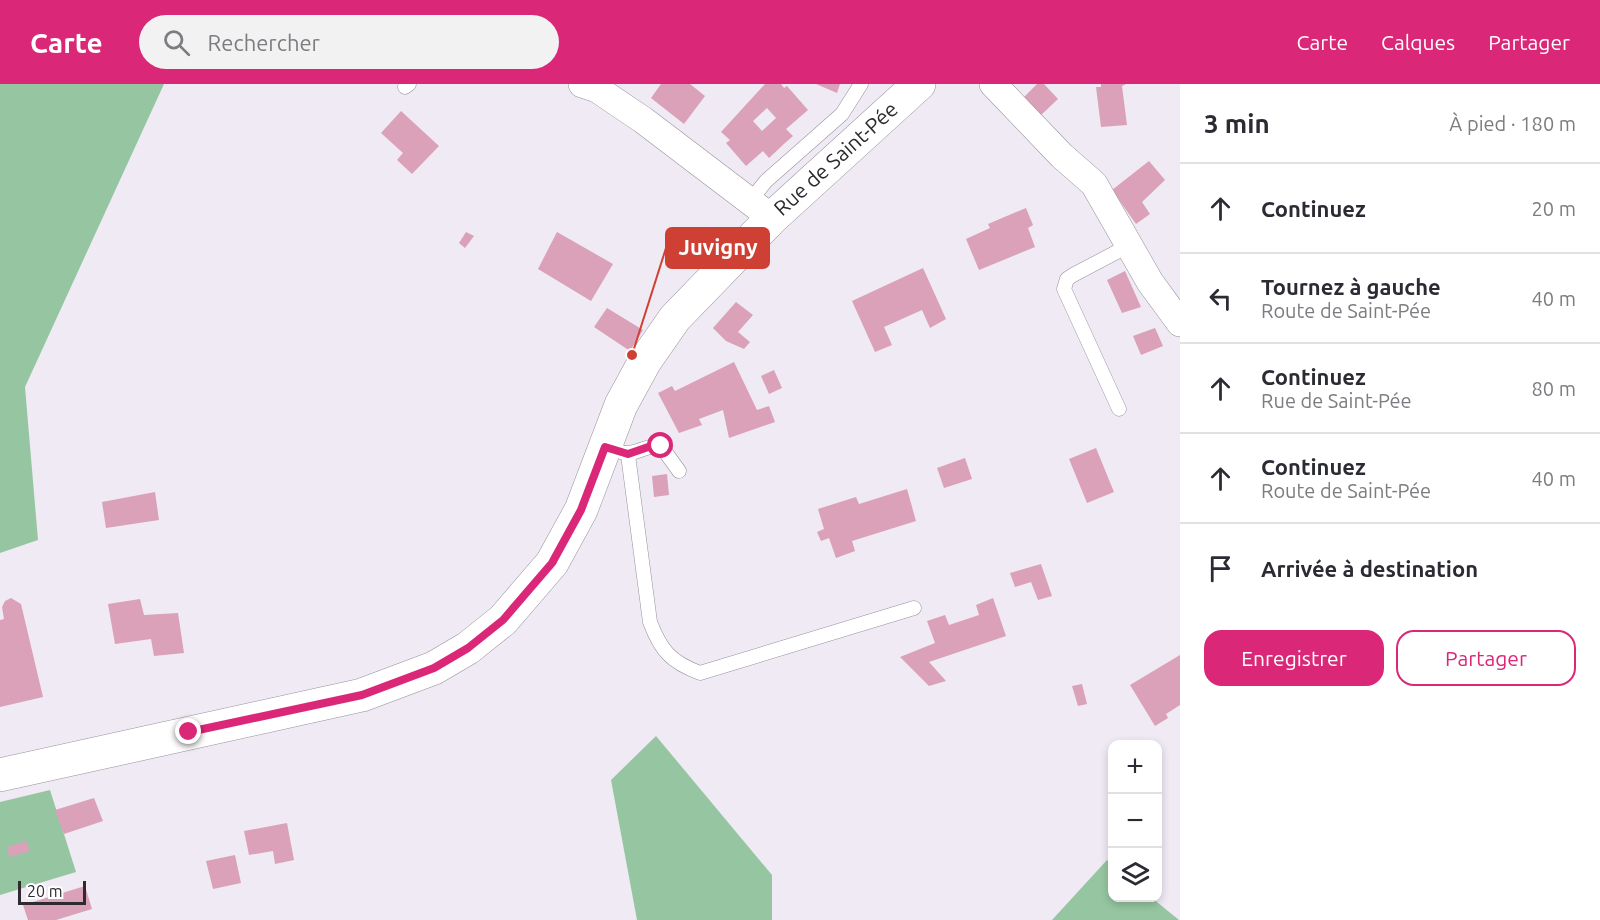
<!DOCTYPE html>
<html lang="fr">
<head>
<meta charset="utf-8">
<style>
	body { margin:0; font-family:Ubuntu,sans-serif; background:#f2f2f3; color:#2b2b33 }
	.controls { position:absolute; right:18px; bottom:18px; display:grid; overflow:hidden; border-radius:12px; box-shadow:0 3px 9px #0003 }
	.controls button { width:54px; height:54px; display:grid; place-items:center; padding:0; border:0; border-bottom:2px solid #e1e1e2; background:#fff; color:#2b2b33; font:30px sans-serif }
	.scale { position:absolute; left:18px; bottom:15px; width:68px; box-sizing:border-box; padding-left:6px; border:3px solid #2d2b2f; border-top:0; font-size:16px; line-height:21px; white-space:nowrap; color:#2d2b2f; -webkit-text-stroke:4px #fff; paint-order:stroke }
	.stop { position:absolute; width:18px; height:18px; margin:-14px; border:4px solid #db2777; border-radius:50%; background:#fff }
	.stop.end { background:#db2777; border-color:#fff; box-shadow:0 2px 6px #0008 }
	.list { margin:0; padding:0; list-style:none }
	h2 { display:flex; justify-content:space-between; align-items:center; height:78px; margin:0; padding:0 24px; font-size:26px }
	h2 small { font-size:20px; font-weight:400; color:#7c7c81 }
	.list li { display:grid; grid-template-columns:39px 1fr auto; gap:18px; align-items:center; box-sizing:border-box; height:90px; padding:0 24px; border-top:2px solid #e1e1e2 }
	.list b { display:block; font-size:22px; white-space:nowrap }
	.list p { margin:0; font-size:20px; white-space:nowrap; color:#7c7c81 }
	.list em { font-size:20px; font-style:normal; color:#7c7c81 }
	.actions { display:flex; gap:12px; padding:18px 24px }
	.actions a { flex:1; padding:14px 0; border:2px solid #db2777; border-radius:18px; text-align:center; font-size:21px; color:#db2777 }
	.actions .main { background:#db2777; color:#fff }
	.icon { flex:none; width:33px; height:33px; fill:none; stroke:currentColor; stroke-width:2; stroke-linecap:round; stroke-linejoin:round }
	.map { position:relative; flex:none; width:1180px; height:836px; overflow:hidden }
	header { display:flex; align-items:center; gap:36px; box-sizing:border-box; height:84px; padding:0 30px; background:#db2777; color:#fff }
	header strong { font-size:28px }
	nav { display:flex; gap:33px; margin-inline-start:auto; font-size:21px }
	.search { width:420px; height:54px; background:#f2f2f3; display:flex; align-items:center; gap:15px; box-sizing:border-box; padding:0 21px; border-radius:33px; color:#7c7c81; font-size:22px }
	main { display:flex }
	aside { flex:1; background:#fff }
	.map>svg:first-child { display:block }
	.forest { fill:#96c6a1 }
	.building { fill:#daa1b8; fill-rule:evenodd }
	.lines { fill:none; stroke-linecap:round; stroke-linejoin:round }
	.service-casing { stroke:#96919a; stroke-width:15 }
	.minor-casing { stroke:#96919a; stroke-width:28 }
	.secondary-casing { stroke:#96919a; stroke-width:34 }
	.service { stroke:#fff; stroke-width:14 }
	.minor { stroke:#fff; stroke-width:27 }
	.secondary { stroke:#fff; stroke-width:33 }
	.route { stroke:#db2777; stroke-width:8 }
	.labels { text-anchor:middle; stroke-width:6; stroke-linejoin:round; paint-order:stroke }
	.street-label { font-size:21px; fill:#2d2b2f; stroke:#fff }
	.leader { fill:none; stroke:#cd4033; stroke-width:2 }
	.callout-dot { fill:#cd4033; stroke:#fff; stroke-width:2 }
	.callout { fill:#cd4033; stroke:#cd4033; stroke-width:2 }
	.callout-label { font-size:22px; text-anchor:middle; font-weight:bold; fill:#fff }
</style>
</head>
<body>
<header>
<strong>Carte</strong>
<div class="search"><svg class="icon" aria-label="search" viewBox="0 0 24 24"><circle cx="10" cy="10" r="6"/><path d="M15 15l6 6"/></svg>Rechercher</div>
<nav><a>Carte</a><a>Calques</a><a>Partager</a></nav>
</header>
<main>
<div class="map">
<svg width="1180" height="836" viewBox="0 0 1180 836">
	<rect width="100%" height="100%" fill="#efeaf4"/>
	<path class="forest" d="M0,0H164L25,303L38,456L0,469Z
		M656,652L772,791V836H637L611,696Z
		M50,706L76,788L0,811V718Z
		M1107,776L1112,781V814H1152L1179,836H1052Z"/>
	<path class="building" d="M661,0H690L705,12L684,40L651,14Z
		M765,0H781L784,4L787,2L808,26L786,45L793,52L785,59L769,74L763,67L746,82L726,59L730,56L721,48ZM767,24L776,34L762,47L753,37Z
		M816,0H840L837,9Z
		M1037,0H1044L1058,15L1040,32L1023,14Z
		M1101,0H1126L1122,2L1127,41L1101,43L1096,3H1101Z
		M401,27L439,62L412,90L397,76L403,69L381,49Z
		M1149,77L1165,96L1142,118L1150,130L1136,140L1112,106Z
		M1026,124L1033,141L1028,144L1035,163L979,186L966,155L990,144L988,140Z
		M466,148L474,152L465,164L459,159Z
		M557,148L613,180L591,217L538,185Z
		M923,184L946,235L930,244L922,226L884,243L892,261L875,268L852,217Z
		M1125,187L1141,223L1122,229L1107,196Z
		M736,218L753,231L738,248L750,258L744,265L726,257L713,244Z
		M607,224L643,246L630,267L594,243Z
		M1155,244L1163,262L1141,271L1133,252Z
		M734,278L757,326L769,322L775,338L729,354L723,326L699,335L702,341L679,349L658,309L672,302L675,307Z
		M774,286L782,304L769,310L761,292Z
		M1096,364L1114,408L1087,419L1069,375Z
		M965,374L972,395L944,404L937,384Z
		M667,390L669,411L654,413L652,392Z
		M907,405L916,437L852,457L855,467L836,474L829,454L821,457L817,448L824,445L818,425L856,413L859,420Z
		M155,408L159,436L106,444L102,418Z
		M1041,480L1052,512L1038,516L1031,498L1015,503L1010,489Z
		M11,514L21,520L43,613L0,623V536L4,535L2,523L5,517Z
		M993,514L1006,552L929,578L946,597L929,602L900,573L935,559L927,537L945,531L949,541L979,531L976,521Z
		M140,515L144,531L178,529L184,569L154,572L151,555L115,560L108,520Z
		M1180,571V621L1166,630L1168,634L1155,642L1130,601Z
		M1082,600L1087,620L1078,622L1072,602Z
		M94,714L103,737L64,750L55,726Z
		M287,739L294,776L275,780L273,767L249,771L244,747Z
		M26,757L30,767L10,773L7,763Z
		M235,771L241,799L213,805L206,777Z
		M85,802L92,825L56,836H28L23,821Z"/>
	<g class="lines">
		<defs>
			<path id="service" d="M405,3L409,0
				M750,117L766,97L842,30L861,0
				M1119,325L1064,205L1067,195L1073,191L1130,161
				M621,368C634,373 646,360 661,362L679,387
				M628,371L650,538C661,567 671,578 700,589L914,524"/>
			<path id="minor" d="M582,0L597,5L643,36L772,134
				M993,0L1062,72L1094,100L1150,198L1180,239"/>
			<path id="secondary" d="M0,691L362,611L434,584L468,564L503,536L552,479L581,426L621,321L645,277L675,234L772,134L919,0"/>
		</defs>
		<use href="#service" class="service-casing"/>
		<use href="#minor" class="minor-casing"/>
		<use href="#secondary" class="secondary-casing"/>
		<use href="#service" class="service"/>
		<use href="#minor" class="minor"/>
		<use href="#secondary" class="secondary"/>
	</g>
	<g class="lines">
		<path class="route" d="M189,648L362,611L434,584L468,564L503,536L552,479L581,426L605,363L628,370L654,361L661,362"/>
	</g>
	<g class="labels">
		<g class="street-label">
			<text transform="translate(836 75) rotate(-42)" y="7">Rue de Saint-Pée</text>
		</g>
	</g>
	<path class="leader" d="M632 271L666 164"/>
	<circle class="callout-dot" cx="632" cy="271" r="6"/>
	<rect class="callout" x="666" y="144" width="103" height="40" rx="6"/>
	<g class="callout-label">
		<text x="718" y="171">Juvigny</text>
	</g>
</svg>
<div class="controls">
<button>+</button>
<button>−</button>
<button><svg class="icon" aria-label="layers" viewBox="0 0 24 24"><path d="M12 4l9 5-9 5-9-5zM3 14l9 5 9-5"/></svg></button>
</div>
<div class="scale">20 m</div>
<div class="stop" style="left:661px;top:362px"></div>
<div class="stop end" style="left:189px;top:648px"></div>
</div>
<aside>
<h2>3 min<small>À pied · 180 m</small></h2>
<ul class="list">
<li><svg class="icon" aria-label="ahead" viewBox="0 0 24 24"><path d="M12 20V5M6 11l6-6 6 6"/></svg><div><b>Continuez</b></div><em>20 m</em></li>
<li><svg class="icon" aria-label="left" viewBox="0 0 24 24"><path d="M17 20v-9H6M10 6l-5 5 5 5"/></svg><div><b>Tournez à gauche</b><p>Route de Saint-Pée</p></div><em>40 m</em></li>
<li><svg class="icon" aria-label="ahead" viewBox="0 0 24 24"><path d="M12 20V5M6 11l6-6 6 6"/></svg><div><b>Continuez</b><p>Rue de Saint-Pée</p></div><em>80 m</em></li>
<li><svg class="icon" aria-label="ahead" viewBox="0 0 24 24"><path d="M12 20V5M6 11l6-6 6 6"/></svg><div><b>Continuez</b><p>Route de Saint-Pée</p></div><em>40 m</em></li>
<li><svg class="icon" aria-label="arrive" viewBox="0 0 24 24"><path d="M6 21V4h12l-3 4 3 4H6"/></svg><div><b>Arrivée à destination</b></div></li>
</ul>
<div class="actions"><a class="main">Enregistrer</a><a>Partager</a></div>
</aside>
</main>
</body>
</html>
